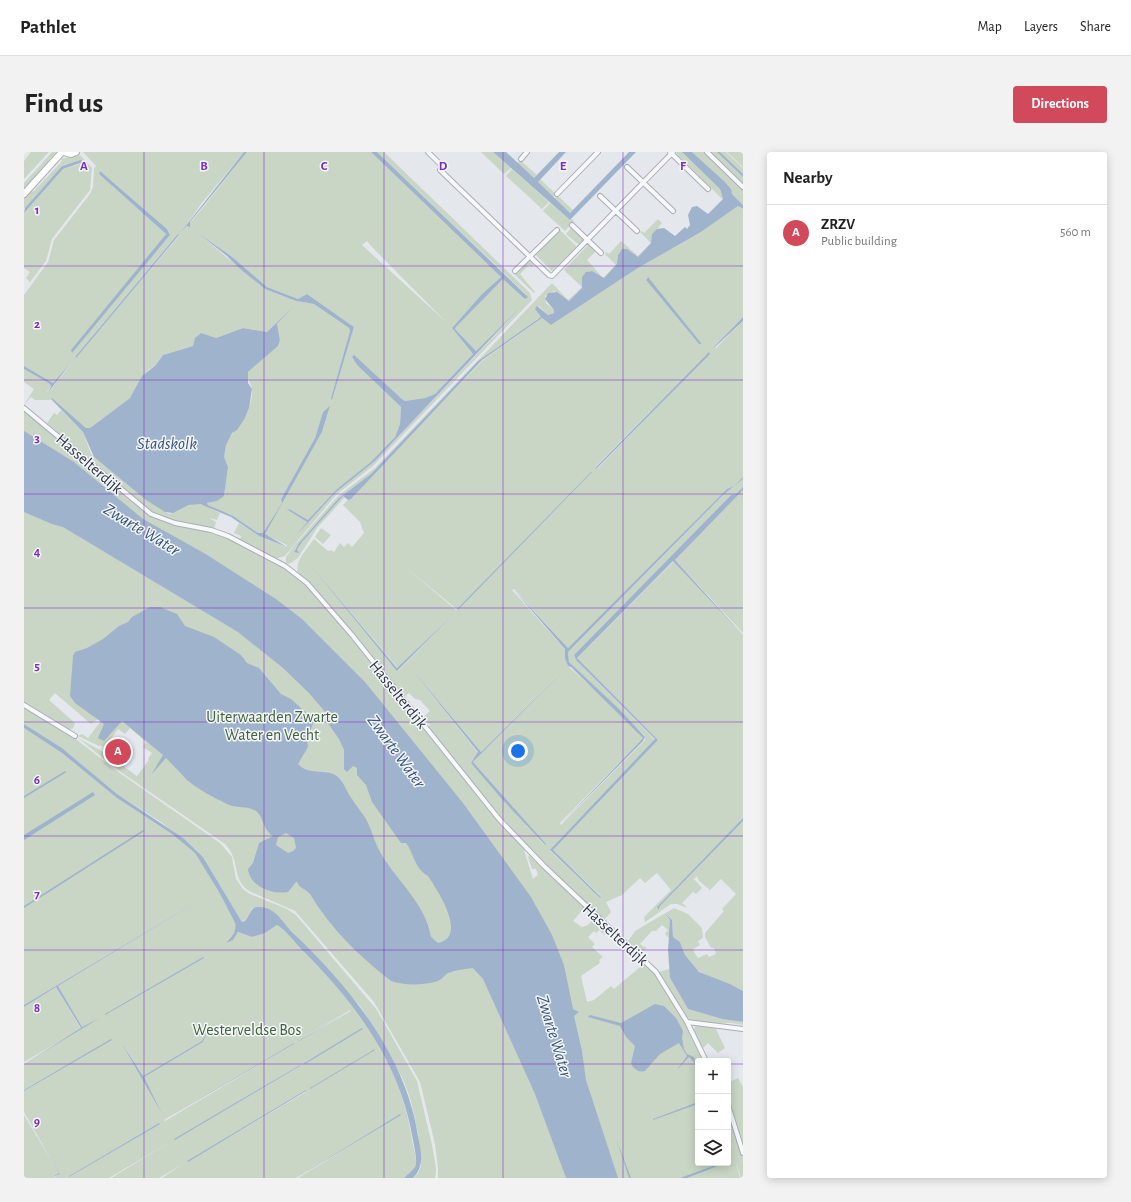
<!DOCTYPE html>
<html lang="en">
<head>
<meta charset="utf-8">
<style>
	body { margin:0; font-family:"Alegreya Sans",sans-serif; background:#f2f2f2; color:#222 }
	.controls { position:absolute; right:12px; bottom:12px; display:grid; overflow:hidden; border-radius:4px; box-shadow:0 2px 10px #0003 }
	.controls button { width:36px; height:36px; display:grid; place-items:center; padding:0; border:0; border-bottom:1px solid #e0e0e0; background:#fff; color:#222; font:20px sans-serif }
	.you { position:absolute; left:494px; top:599px; width:14px; height:14px; margin:-10px; border:3px solid #fff; border-radius:50%; background:#1a73e8; box-shadow:0 0 0 6px #1a73e833 }
	.badge { display:grid; place-items:center; width:26px; height:26px; border-radius:50%; background:#d1495b; color:#fff; font-size:13px; font-weight:700 }
	.pin { position:absolute; translate:-50% -50%; border:2px solid #fff; box-shadow:0 1px 4px #0006 }
	.list { margin:0; padding:0; list-style:none }
	h2 { display:flex; justify-content:space-between; align-items:center; height:52px; margin:0; padding:0 16px; font-size:17px }
	h2 small { font-size:13px; font-weight:400; color:#767676 }
	.list li { display:grid; grid-template-columns:26px 1fr auto; gap:12px; align-items:center; box-sizing:border-box; height:56px; padding:0 16px; border-top:1px solid #e0e0e0 }
	.list b { display:block; font-size:15px; white-space:nowrap }
	.list p { margin:0; font-size:13px; white-space:nowrap; color:#767676 }
	.list em { font-size:13px; font-style:normal; color:#767676 }
	.icon { flex:none; width:22px; height:22px; fill:none; stroke:currentColor; stroke-width:2; stroke-linecap:round; stroke-linejoin:round }
	.map { position:relative; flex:none; width:719px; height:1026px; overflow:hidden; border-radius:4px }
	header { display:flex; align-items:center; gap:24px; box-sizing:border-box; height:56px; padding:0 20px; background:#fff; border-bottom:1px solid #e0e0e0 }
	header strong { font-size:19px }
	nav { display:flex; gap:22px; margin-inline-start:auto; font-size:14px }
	.intro { display:flex; align-items:center; justify-content:space-between; box-sizing:border-box; height:96px; padding:0 24px }
	h1 { margin:0; font-size:28px }
	.button { padding:10px 18px; border-radius:4px; background:#d1495b; color:#fff; font-size:14px; font-weight:700 }
	main { display:flex; gap:24px; padding:0 24px }
	aside { flex:1; background:#fff; border-radius:4px; box-shadow:0 2px 10px #0003 }
	.map>svg:first-child { display:block }
	.green { fill:#c9d6c5; fill-rule:evenodd }
	.water { fill:#9fb4cc; fill-rule:evenodd }
	.lines { fill:none; stroke-linecap:round; stroke-linejoin:round }
	.stream { stroke:#9fb4cc; stroke-width:1.5 }
	.minor-casing { stroke:#a9aeb7; stroke-width:6 }
	.secondary-casing { stroke:#a9aeb7; stroke-width:8 }
	.minor { stroke:#f7f8fa; stroke-width:4 }
	.secondary { stroke:#fff; stroke-width:6 }
	.grid { fill:none; stroke:#7b2cbf; stroke-width:1; stroke-opacity:0.55 }
	.labels { text-anchor:middle; stroke-width:3; stroke-linejoin:round; paint-order:stroke }
	.street-label { font-size:16px; fill:#2b3445; stroke:#f4f6f9 }
	.park-label { font-size:16px; fill:#3f6138; stroke:#f4f6f9 }
	.water-label { font-size:17px; font-style:italic; fill:#34527a; stroke:#f4f6f9 }
	.grid-label { font-size:13px; text-anchor:middle; font-weight:bold; fill:#7b2cbf; stroke:#f4f6f9; stroke-width:3; stroke-linejoin:round; paint-order:stroke }
</style>
</head>
<body>
<header>
<strong>Pathlet</strong>
<nav><a>Map</a><a>Layers</a><a>Share</a></nav>
</header>
<div class="intro"><h1>Find us</h1><a class="button">Directions</a></div>
<main>
<div class="map">
<svg width="719" height="1026" viewBox="0 0 719 1026">
	<rect width="100%" height="100%" fill="#e4e7ec"/>
	<path class="green" d="M7,0H25L0,27V9Z
		M28,0H32L0,38V31Z
		M59,0H220L177,52L157,81C179,57 201,27 223,0H347L477,125L458,142L428,176L449,202L411,242L401,246L381,249L378,247L329,204L334,214L377,255L376,272L371,285L349,309L313,337L284,368L264,357L283,370L271,385L311,341L351,309L496,157L452,199L431,177L432,175L479,127L504,144L353,0H360L506,141L508,148L349,314L312,343L261,404L250,407L216,388L217,384L210,381L215,371L235,384L262,395L263,393L240,382L298,280L306,255L299,260L291,286L257,347L258,351L239,381H234L213,367L184,353L183,351L193,349L201,341C199,333 204,325 203,317C203,313 200,309 200,305C197,284 222,274 225,255C227,249 229,242 228,237C227,230 222,228 224,220L254,194L256,188L253,172L270,154L243,180L219,176L192,186L175,182L169,194L142,202L137,206L132,213L124,218L106,246L66,276H62L28,246L26,248H11L7,245L0,253L10,237L0,230V217L26,232L27,235L23,240L24,241L47,212L29,231L0,214V143L24,110L30,88L66,42L69,35L70,17L72,14ZM76,19L143,77L146,83L47,200L142,82L75,22ZM171,79L207,104L243,135L274,147L283,142L330,175L308,248L307,246L326,179L325,176L290,152L272,149L241,137ZM154,82L155,84L51,206V205ZM343,89L348,95L422,170L338,93Z
		M457,0H469L487,16L480,22Z
		M653,0H658L696,37L699,48L652,1Z
		M668,0H680L719,37V53L708,42L706,37L700,29Z
		M686,0H693L719,25V32Z
		M696,0H702L719,16V22Z
		M703,0H719V15Z
		M52,3L57,4L68,16L66,38L28,87L22,109L6,130L2,126L6,120L0,116V61L39,17L53,13L59,9L39,13L0,57V46L5,40L10,39L38,9L37,7Z
		M495,9H497L513,23L510,26L493,11Z
		M488,17L525,50L518,57L482,24Z
		M516,27L532,42L529,46L514,30Z
		M534,44L549,58L546,61L530,47Z
		M526,51L546,68L548,67L550,69L541,79L519,59Z
		M714,54L719,58V165L690,195L692,196L719,169V325L710,334L703,337L544,496L490,437L488,438L541,497L544,514L593,558L619,586L536,671L537,673L621,588V584L545,510L544,500L699,343L719,327V335L712,342L707,343L550,503L552,508L631,588L526,699L576,746L577,744L529,698L634,588L553,506L650,409L719,483V666L633,755L636,758V754L719,669V839L706,832L681,823L673,818L661,803L656,790L649,785L648,768L641,763L646,768V787L641,782L644,778L638,773L632,779H628L616,792L620,795H623L617,801L614,800L604,789L611,779L650,756L664,762L678,776L679,786L674,789L676,793L669,797L670,800L674,806L683,802L685,805L692,802L690,796H687L681,785V781L700,759L698,757L712,742L697,727L686,738L675,729L673,724L670,727L678,736L672,742L669,740L658,751L664,756L653,752H647L621,770L620,765L647,738L633,721L621,731L616,726L598,743L582,750L587,760L580,768L531,723L476,665L404,576L406,572L398,566L406,559L396,548L391,547L385,541L380,545L298,445L274,421C270,409 284,396 290,387L304,399L307,398L310,400L316,391L320,395L324,391L328,395L340,381L336,370L319,353L459,208L518,166L527,173L614,116L677,80ZM623,125L624,126L677,191L675,192L622,128ZM686,201L573,317H572L571,315L682,203ZM567,320L434,458H432L379,413L433,457ZM280,405L374,516L429,463L374,519ZM386,515L457,600L539,518L449,610L522,692L520,693L447,611L454,601Z
		M634,67L638,71L634,76L627,91L615,105H612L603,98H597L594,103L593,113L580,126H577L572,121L565,119L558,125V136L545,149L530,139L521,144L522,151L530,158V161L524,163L515,154L511,157L517,165L454,209L347,322L315,346L275,391L270,399H273L278,390L319,344L321,345L293,376L274,406L267,411L262,412V405L269,395L314,344L351,316L528,131L544,148L558,135L540,118L565,92L572,99L563,108L579,126L592,113L581,102L582,100L585,102L597,89L614,104L627,91L616,80L618,79L620,81Z
		M548,75L561,87L555,93L542,82Z
		M535,77L553,95L528,119L512,103Z
		M505,108L510,112L507,115L505,113L496,122L511,140L510,141L490,122L491,120L493,122Z
		M0,258L103,345L128,364L151,373L180,378L202,385L259,415L276,427L307,460L464,657L499,695L509,727L514,723L512,717H508L504,705L505,703L561,755L549,769L558,775L564,773L571,765L586,778L581,783L575,778L572,781L570,779L564,785L571,792L568,795L579,805L575,808L576,811L557,824L563,850L570,848L587,834L590,837L622,810L627,816L663,871L681,909H674V912L669,905L663,902L660,897L663,903L667,904L674,914V1011H704V982L710,1001L704,979V955L719,1006V1026H717L711,1007L716,1026H414V1016L411,992L396,930L350,850L271,759L227,740C206,728 218,710 201,692L94,618L54,586L76,598L113,624L125,608L124,607L128,601L119,595L122,590L106,576L101,582L94,577L82,594H75L54,584L58,582L64,586L77,569L74,567L67,572L31,541L25,548L51,571L49,576L45,578L0,551Z
		M37,258L59,280L67,302L122,348L145,362C153,360 168,350 175,352C182,353 190,359 196,361L193,368L185,366L192,370L190,377L158,372L126,359L23,271L30,261L33,263Z
		M719,338V481L651,408Z
		M297,376L307,383L299,392L291,385Z
		M0,554L44,581L93,619L196,691L208,705L212,727L219,737L226,742L263,757L272,763L353,858L393,929L408,993L412,1016L411,1026H389L394,1021L397,1014L394,981L387,949L379,927L357,887L336,854L286,798L258,770L228,756L223,767L218,770L179,705L171,697L137,670L93,642L38,596L0,572Z
		M0,576L38,601L93,646L148,682L171,701L195,740L211,771L212,777L208,786L202,791L210,786L214,780L228,785L241,781L253,773C263,779 271,791 279,799C332,850 378,914 388,988C389,995 394,1009 391,1015C388,1019 383,1023 380,1026H274L376,963L272,1026H138L157,1013L135,1026H87L146,990L85,1026H29L36,1022L0,960V939L88,888L0,938V912L76,866L58,876L34,834L189,740L0,853ZM180,805L81,863L179,805ZM326,858L327,859L274,889L275,888ZM186,874L179,890L119,925L138,962L97,889L119,924L178,889ZM338,877H339L281,911V910ZM269,892H270L141,969L140,968ZM276,913V914L151,988V987ZM281,939L282,940L163,1010L164,1009ZM135,971V972L45,1025V1024Z
		M646,817V826L664,857L698,867L719,870V873C714,873 708,870 703,871C691,872 676,873 664,866L634,820Z
		M32,835L57,877L0,910V855Z
		M672,873L691,875L701,896L694,901L684,891L678,897L669,879Z
		M714,926L719,935V999L704,949V931Z
		M0,963L35,1021L27,1026H0Z"/>
	<path class="water" d="M220,0H223L166,70V75L163,74L157,80Z
		M347,0H353L504,145L501,147L479,127L432,175L431,177L452,199L496,156L351,309L311,341L271,385L283,370L264,358L265,357L284,368L313,337L347,310L371,285L376,272L377,255L334,214L328,205L330,203L378,247L381,249L401,246L411,242L449,202L428,176L458,142L477,125Z
		M469,0H482L510,26L535,0H542L514,30L546,61L605,0H612L546,68Z
		M658,0H668L700,29L707,37L708,42L719,53V57L714,54L677,80L614,116L527,173L518,166L458,208L327,347L324,348L319,344L278,390L273,398L275,401L270,400L275,391L315,346L347,322L454,209L517,165L511,157L513,154L524,163L530,161V158L521,147L524,141L533,140L545,149L558,136V125L562,120L568,119L580,126L593,112L594,103L598,97H603L614,105L627,91L628,82L633,77L640,76L651,84L661,75L663,77L666,73L664,63L668,55L673,54L684,62L699,47L696,37Z
		M693,0H696L719,22V25Z
		M57,8L59,10L39,17L0,61L1,56L38,14Z
		M76,19L143,77L146,83L48,201L47,198L142,82L75,22Z
		M171,79L207,104L243,135L274,147L283,142L330,175L308,248L307,246L326,179L325,176L290,152L272,149L241,137L215,116L203,104Z
		M154,82L155,83L52,206L51,205Z
		M624,125L677,191V192H675L622,128Z
		M270,154L253,172L256,188L254,194L224,220V231L228,237L225,256L221,266L213,278L208,281L202,293L200,305L204,315L200,344L193,349L183,351L184,353L209,364L234,381H239L258,351L257,347L291,286L299,260L306,254L298,280L241,382L263,395L235,384L207,365L176,352L165,353L149,361L141,360L122,348L70,305L59,280L27,247L28,246L62,276H66L106,246L118,224L132,213L139,203L169,194L171,186L177,181L192,186L219,176L243,180Z
		M719,165V169L690,196V195Z
		M685,200L686,202L572,317L571,316Z
		M46,212L23,242L27,235L26,232L0,217V214L29,231Z
		M0,279L50,310L119,367L180,401L252,447L278,467L341,530L439,651L507,745L528,783L540,813L549,857L555,860L550,864L558,899L562,928L594,1026H542L511,942L459,827L449,816C441,817 432,818 424,821C421,823 418,827 414,829C400,833 381,834 367,829C336,805 306,776 286,742C282,737 276,737 273,730H272L264,740C249,743 226,735 224,717L229,711L235,691L249,684C238,677 240,665 232,659C223,653 212,657 203,652C192,647 172,636 163,628C156,621 149,613 142,606L127,623L139,603L98,569L80,589L74,586L80,572L51,551L46,544L49,504L51,500L63,496L79,487L95,474L104,470L108,465L126,455H136L153,462L161,474L190,485L217,503L223,511L235,516L257,542L267,547L288,566L289,572L283,586L284,595L274,612C286,625 305,615 315,626C321,632 323,641 328,647C332,654 338,660 342,667C348,678 350,689 356,700C372,728 402,752 407,785L414,791C445,785 412,736 404,724C391,717 390,702 382,691H377L348,650L342,633L333,623V616L329,614L323,620L320,617V598L315,587L303,570L301,560L285,541L259,516L214,480L39,375L28,372L0,360ZM262,681L270,686L272,696L269,699L264,701L252,693L254,685Z
		M567,320H568L434,458L379,413L433,457Z
		M719,325V327L699,343L544,500L545,510L595,557L621,585L619,589L536,673L619,586L547,515L544,514L541,506V497L489,437L544,496L703,337L710,334Z
		M719,335V338L651,408L719,483L649,409L553,506L634,588L529,698L577,745L576,746L526,698L631,587L552,508L550,503L707,343L712,342Z
		M280,405L373,516L429,463L373,519Z
		M386,515L457,600L540,518L449,610L522,692L521,693L477,646L447,611L454,600Z
		M0,572L38,596L93,642L159,686L179,705L218,770L221,769C226,764 226,755 234,755C251,754 258,770 269,781C326,835 382,904 394,984C397,1000 401,1014 389,1026H380C383,1023 388,1019 391,1015C394,1009 390,995 389,988C377,913 332,851 279,799C271,791 263,779 253,773L241,781L228,785L214,780L209,788L202,791C207,786 213,780 211,771L195,740L171,701L148,682L93,646L38,601L0,576Z
		M69,640L71,643L0,688V683Z
		M719,666V669L636,754L635,758L633,755L635,753Z
		M189,740L34,834L58,875L76,866L0,912L57,876L32,835L0,855V853Z
		M641,762L648,768L649,785L656,790L661,803L675,820L706,832L719,839V870L698,867L664,857L646,826L644,798L646,768Z
		M179,805L180,806L81,863V862Z
		M631,852L640,854L652,866L659,879L658,886L660,897L663,902L670,905L674,915L665,905L653,918L663,904L655,891L636,902L621,919C615,921 609,917 607,911L611,894L602,885L596,874L564,865L566,863L597,871Z
		M327,858L275,889H274Z
		M186,874L179,890L120,925L138,962L97,890L119,924L178,889Z
		M338,876L339,877L281,912L280,911Z
		M87,887L88,888L0,939V938Z
		M270,891V892L140,968Z
		M351,897V898L286,937V936Z
		M276,913V914L151,988L150,987Z
		M282,938V939L164,1010L163,1009Z
		M674,950V952L629,968V967Z
		M0,960L36,1022L27,1026L35,1021Z
		M376,962L377,963L272,1026L368,967Z
		M135,971L136,972L45,1025V1024Z
		M591,983L593,989L607,1026H605Z
		M697,1011H701L663,1026H656Z"/>
	<g class="lines">
		<path class="stream" d="M0,645L41,620
			M0,755L119,679"/>
		<defs>
			<path id="minor" d="M404,0L419,15L416,18L525,123L528,124L649,0
				M646,0L684,37
				M683,0L719,35
				M497,7L503,0
				M603,15L649,59
				M533,42L574,0
				M576,44L613,79
				M548,73L577,101
				M491,119L533,78
				M0,256L127,362L151,371L187,378L204,384L261,414L283,431L328,483L475,667L520,714L632,820L663,870L682,909
				M0,553L51,584
				M663,870L719,877
				M704,953L719,1001"/>
			<path id="secondary" d="M40,0L47,2L52,0
				M0,42L38,0"/>
		</defs>
		<use href="#minor" class="minor-casing"/>
		<use href="#secondary" class="secondary-casing"/>
		<use href="#minor" class="minor"/>
		<use href="#secondary" class="secondary"/>
	</g>
	<path class="grid" d="M120,0V1026M240,0V1026M360,0V1026M479,0V1026M599,0V1026M0,114H719M0,228H719M0,342H719M0,456H719M0,570H719M0,684H719M0,798H719M0,912H674M704,912H719"/>
	<g class="labels">
		<g class="street-label">
			<text transform="translate(66 311) rotate(41)" y="6">Hasselterdijk</text>
			<text transform="translate(375 542) rotate(51)" y="6">Hasselterdijk</text>
			<text transform="translate(592 782) rotate(43)" y="6">Hasselterdijk</text>
		</g>
		<g class="park-label">
			<text x="248" y="570">Uiterwaarden Zwarte<tspan x="248" dy="18">Water en Vecht</tspan></text>
			<text x="223" y="883">Westerveldse Bos</text>
		</g>
		<g class="water-label">
			<text x="143" y="297">Stadskolk</text>
			<text transform="translate(118 377) rotate(31)" y="6">Zwarte Water</text>
			<text transform="translate(373 599) rotate(54)" y="6">Zwarte Water</text>
			<text transform="translate(531 884) rotate(73)" y="6">Zwarte Water</text>
		</g>
	</g>
	<g class="grid-label">
		<text x="60" y="18">A</text>
		<text x="180" y="18">B</text>
		<text x="300" y="18">C</text>
		<text x="419" y="18">D</text>
		<text x="539" y="18">E</text>
		<text x="659" y="18">F</text>
		<text x="13" y="62">1</text>
		<text x="13" y="176">2</text>
		<text x="13" y="290">3</text>
		<text x="13" y="404">4</text>
		<text x="13" y="518">5</text>
		<text x="13" y="632">6</text>
		<text x="13" y="746">7</text>
		<text x="13" y="860">8</text>
		<text x="13" y="974">9</text>
	</g>
</svg>
<div class="controls">
<button>+</button>
<button>−</button>
<button><svg class="icon" aria-label="layers" viewBox="0 0 24 24"><path d="M12 4l9 5-9 5-9-5zM3 14l9 5 9-5"/></svg></button>
</div>
<div class="you"></div>
<div class="pin badge" style="left:94px;top:600px">A</div>
</div>
<aside>
<h2>Nearby<small></small></h2>
<ul class="list">
<li><span class="badge">A</span><div><b>ZRZV</b><p>Public building</p></div><em>560 m</em></li>
</ul>
</aside>
</main>
</body>
</html>
